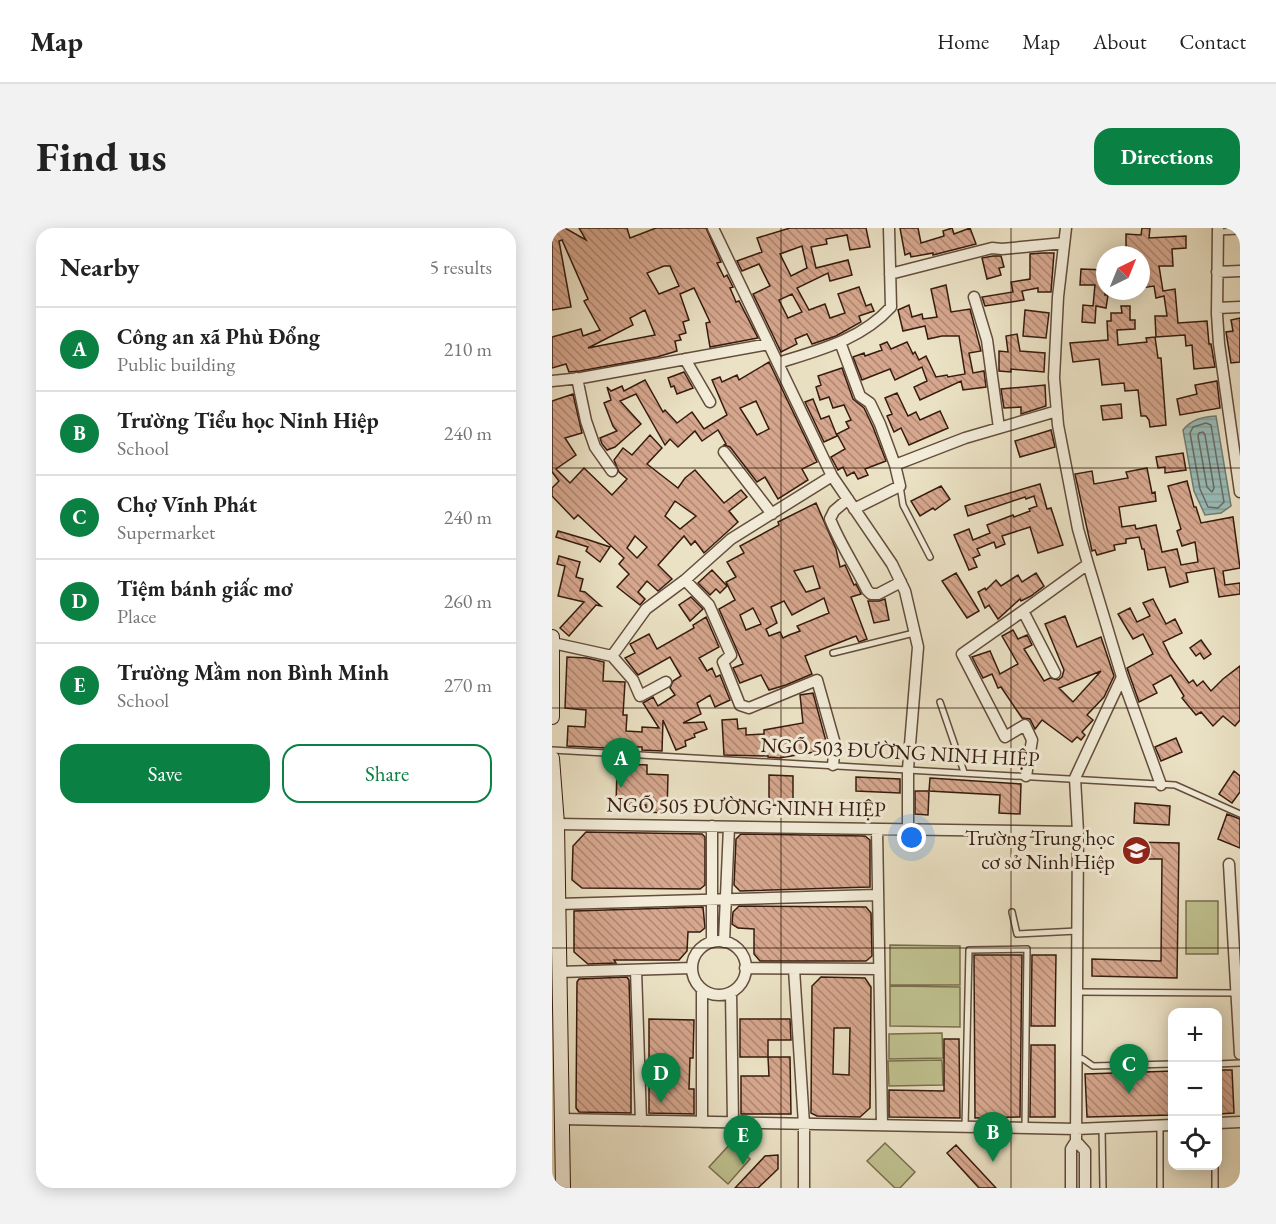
<!DOCTYPE html>
<html lang="en">
<head>
<meta charset="utf-8">
<style>
	body { margin:0; font-family:"EB Garamond",serif; background:#f2f2f2; color:#222 }
	.controls { position:absolute; right:18px; bottom:18px; display:grid; overflow:hidden; border-radius:12px; box-shadow:0 3px 15px #0003 }
	.controls button { width:54px; height:54px; display:grid; place-items:center; padding:0; border:0; border-bottom:2px solid #e0e0e0; background:#fff; color:#222; font:30px sans-serif }
	.compass { position:absolute; left:544px; top:18px; width:54px; height:54px; border-radius:50%; background:#fff; box-shadow:0 3px 15px #0003; rotate:43deg }
	.you { position:absolute; left:360px; top:610px; width:21px; height:21px; margin:-15px; border:4px solid #fff; border-radius:50%; background:#1a73e8; box-shadow:0 0 0 9px #1a73e833 }
	.badge { display:grid; place-items:center; width:39px; height:39px; border-radius:50%; background:#0b8043; color:#fff; font-size:20px; font-weight:700 }
	.pin { position:absolute; translate:-50% -50px; filter:drop-shadow(0 2px 3px #0008) }
	.pin::after { content:''; position:absolute; top:32px; width:21px; height:18px; background:inherit; clip-path:polygon(0 0,100% 0,50% 100%) }
	.list { margin:0; padding:0; list-style:none }
	h2 { display:flex; justify-content:space-between; align-items:center; height:78px; margin:0; padding:0 24px; font-size:26px }
	h2 small { font-size:20px; font-weight:400; color:#767676 }
	.list li { display:grid; grid-template-columns:39px 1fr auto; gap:18px; align-items:center; box-sizing:border-box; height:84px; padding:0 24px; border-top:2px solid #e0e0e0 }
	.list b { display:block; font-size:22px; white-space:nowrap }
	.list p { margin:0; font-size:20px; white-space:nowrap; color:#767676 }
	.list em { font-size:20px; font-style:normal; color:#767676 }
	.actions { display:flex; gap:12px; padding:18px 24px }
	.actions a { flex:1; padding:14px 0; border:2px solid #0b8043; border-radius:18px; text-align:center; font-size:21px; color:#0b8043 }
	.actions .main { background:#0b8043; color:#fff }
	.icon { flex:none; width:33px; height:33px; fill:none; stroke:currentColor; stroke-width:2; stroke-linecap:round; stroke-linejoin:round }
	.map { position:relative; flex:none; width:688px; height:960px; overflow:hidden; border-radius:18px }
	header { display:flex; align-items:center; gap:36px; box-sizing:border-box; height:84px; padding:0 30px; background:#fff; border-bottom:2px solid #e0e0e0 }
	header strong { font-size:28px }
	nav { display:flex; gap:33px; margin-inline-start:auto; font-size:21px }
	.intro { display:flex; align-items:center; justify-content:space-between; box-sizing:border-box; height:144px; padding:0 36px }
	h1 { margin:0; font-size:42px }
	.button { padding:15px 27px; border-radius:18px; background:#0b8043; color:#fff; font-size:21px; font-weight:700 }
	main { display:flex; gap:36px; padding:0 36px }
	aside { flex:1; background:#fff; border-radius:18px; box-shadow:0 3px 15px #0003 }
	.map>svg:first-child { display:block }
	.park { fill:#bfc18f; stroke:#7a6e4e; stroke-width:1.5 }
	.water { fill:url(#water-rules); stroke:#717c75; stroke-width:1.5 }
	.lines { fill:none; stroke-linecap:round; stroke-linejoin:round }
	.shore { stroke:#686c64; stroke-width:1.5 }
	.building { fill:url(#building-back-hatch); stroke:#361b0e; stroke-width:1.5; fill-rule:evenodd }
	.lane-casing { stroke:#634d3c; stroke-width:8 }
	.street-casing { stroke:#634d3c; stroke-width:13 }
	.secondary-casing { stroke:#361b0e; stroke-width:16 }
	.lane { stroke:#f2ecd9; stroke-width:5 }
	.street { stroke:#f2ecd9; stroke-width:10 }
	.secondary { stroke:#f2ecd9; stroke-width:14 }
	.grid { fill:none; stroke:#361b0e; stroke-width:1.5; stroke-opacity:0.55 }
	.labels { text-anchor:middle; stroke-width:6; stroke-linejoin:round; paint-order:stroke }
	.street-label { font-size:21px; fill:#361b0e; stroke:#f2ecd9 }
	.poi-label { font-size:21px; fill:#361b0e; stroke:#f2ecd9; text-anchor:end }
</style>
</head>
<body>
<header>
<strong>Map</strong>
<nav><a>Home</a><a>Map</a><a>About</a><a>Contact</a></nav>
</header>
<div class="intro"><h1>Find us</h1><a class="button">Directions</a></div>
<main>
<aside>
<h2>Nearby<small>5 results</small></h2>
<ul class="list">
<li><span class="badge">A</span><div><b>Công an xã Phù Đổng</b><p>Public building</p></div><em>210 m</em></li>
<li><span class="badge">B</span><div><b>Trường Tiểu học Ninh Hiệp</b><p>School</p></div><em>240 m</em></li>
<li><span class="badge">C</span><div><b>Chợ Vĩnh Phát</b><p>Supermarket</p></div><em>240 m</em></li>
<li><span class="badge">D</span><div><b>Tiệm bánh giấc mơ</b><p>Place</p></div><em>260 m</em></li>
<li><span class="badge">E</span><div><b>Trường Mầm non Bình Minh</b><p>School</p></div><em>270 m</em></li>
</ul>
<div class="actions"><a class="main">Save</a><a>Share</a></div>
</aside>
<div class="map">
<svg width="688" height="960" viewBox="0 0 688 960">
	<defs>
		<pattern id="water-rules" width="6" height="5" patternUnits="userSpaceOnUse" patternTransform="scale(1.5)"><rect width="6" height="5" fill="#99bdb9"/><path d="M0 2.5h6" fill="none" stroke="#84a29e"/></pattern>
		<pattern id="building-back-hatch" width="6" height="6" patternUnits="userSpaceOnUse" patternTransform="scale(1.5)"><rect width="6" height="6" fill="#d6a78e"/><path d="M-1 5l2 2M0 0l6 6M5-1l2 2" fill="none" stroke="#ae8772"/></pattern>
	</defs>
	<rect width="100%" height="100%" fill="#ebe2c5"/>
	<filter id="stains"><feTurbulence type="fractalNoise" baseFrequency=".00333" numOctaves="4"/><feColorMatrix values="0 0 0 0 .2 0 0 0 0 .09 0 0 0 0 .02 0 0 0 .5 -.17"/></filter>
	<radialGradient id="worn" r=".72"><stop offset=".6" stop-color="#630" stop-opacity="0"/><stop offset="1" stop-color="#630" stop-opacity=".3"/></radialGradient>
	<path class="park" d="M634,673H666V726H634Z
		M338,717L408,718V757H338Z
		M338,758L408,759V799L338,798Z
		M390,805L391,830L337,831V806Z
		M390,832L391,857L337,858L336,833Z
		M180,914L198,931L176,956L157,939Z
		M333,915L363,944L348,960H343L315,933Z"/>
	<path class="water" d="M664,188L679,278L669,285L653,287L642,263L631,202C640,191 650,189 664,188Z"/>
	<g class="lines">
		<path class="shore" d="M654,195L659,197L672,274L666,280L656,279L648,261L638,205L641,199Z
			M651,204L653,207L662,260L660,264L655,259L646,208L647,205Z"/>
	</g>
	<path class="building" d="M0,0H13L34,12L27,0H75L78,10L104,0H154L169,34L165,35L172,49L175,47L181,59L178,60L184,74L187,73L206,110L158,119L154,95L158,94L142,60L128,66L137,92L131,94L134,105L127,107L129,112L123,113L125,123L105,129L28,143L17,144L14,136L0,140V109L29,101L31,108L48,102L32,73L36,71L10,12L7,13L19,79L0,82ZM112,38H118L127,58L107,66L95,45ZM93,82L103,107L36,120L81,97L78,90Z
		M238,0H314L318,19L298,22L295,7L274,11L275,16L259,19L264,40L296,32L300,47L278,53L276,45L245,60L257,82L273,76L278,90L293,85L286,66L307,59L314,78L319,76L322,83L307,88L309,94L284,108L260,116L255,106L243,111L245,116L229,124L201,66L218,58L207,36L190,43L185,33L210,24L205,10ZM250,18L255,40L239,48L228,26ZM240,66L250,84L236,90L227,72Z
		M348,0H366L369,15L392,8L391,3L400,0L402,6L418,0L424,16L381,27V25L359,29L358,25L353,27Z
		M590,0H598L597,10L634,8V20L620,21L621,38H607L611,63L623,61L626,95L655,93L657,116H659L663,139L642,141L640,117L634,118L633,107L604,109L603,88H615L612,68L604,70L602,58L589,60V27H574V6L589,7Z
		M490,25H502L499,64H486V60L470,63L472,72L433,78L430,69L461,64L459,54L478,51V26Z
		M441,28H449L452,39L447,40L449,47L435,51L430,30Z
		M529,41L553,42V67H556L554,80L544,78L543,95L530,94L531,77L541,78L543,57H528Z
		M394,57L399,84L418,81L429,123L417,125L421,145L432,143L434,159L411,162L409,153L368,172L362,159L375,153L370,139L343,152L338,141L310,152L301,129L312,125L313,128L330,122L328,117L335,114L339,121L355,114L361,126L363,124L367,132L374,128L384,149L395,147L396,149L413,146L407,108H390L376,111L373,98L351,103L346,82L357,77L360,89L370,86L371,91L385,89L379,61Z
		M569,78H578V92H583V101L565,102L566,117L595,114L594,110L603,109L606,130H609L614,197L598,199L597,192L594,188H589L586,162L573,163L572,155L550,157L547,131L521,134L518,115L556,112L555,93H559V85H570Z
		M473,82L497,85L494,110L471,108Z
		M688,90V134L679,135L674,104L681,103L679,92Z
		M465,106L468,123L493,125L492,144L459,141V144L447,143V123L456,124L454,108Z
		M217,134L265,234L250,241L256,252L226,271L213,249L205,254L178,219L172,217L174,216L166,202L150,213L143,203L126,219L118,211L113,217L84,166L68,173L89,196L63,219L55,222L50,216L48,210L65,203L61,198L52,175L59,172L55,159L59,163L70,158L72,163L93,152L111,184L113,182L125,195L140,184L152,201L175,187L160,152L168,149L170,154L185,147L187,152ZM204,173L217,201L205,207L188,180Z
		M290,140L301,171L312,180L321,199L334,233L313,241L316,247L306,251L302,244L295,248L291,239L286,242L279,229L293,221L285,206L297,200L294,194L299,192L292,177L281,180L277,169L268,172L264,159L269,157L266,148Z
		M132,144L141,160L125,166L122,158L119,159L116,150Z
		M665,153L668,180L628,187L625,171L645,166L643,157Z
		M493,157L494,178L469,186V179L452,180L449,161Z
		M345,165L356,188L364,184L368,192L388,183L396,200L357,217L349,200L342,204L335,188L340,186L333,170Z
		M21,166L30,205L13,210L24,227L4,241L18,255L32,240L60,267L75,251L67,244L62,232L71,220L80,227L98,207L110,220L95,236L126,260L133,250L143,242L172,275L189,262L195,269L177,283L186,294L152,325L143,313L139,317L132,308L106,337L120,351L106,363L95,353L86,364L93,371L88,377L65,359L77,346L67,336L72,330L26,287L22,291L0,268V260L7,253L0,244V173ZM123,273L144,288L128,301L113,288ZM83,308L95,319L85,330L75,320Z
		M261,171L269,191L277,188L285,208L272,214L253,174Z
		M569,176L570,190L551,192L549,178Z
		M499,202L503,219L468,229L463,213Z
		M631,225L634,242L613,245V239L606,240L604,229Z
		M595,240L600,265L603,264L604,273L567,279L570,299L583,297L584,301L604,297L610,324L625,321L629,337L646,334L643,314L630,318L625,303L629,301L616,258L635,253L642,279H644L649,295L681,289L688,340L671,343L673,357L688,355V366L667,369L662,340L634,345L636,354L618,359L613,339L596,342L592,321H590L587,309L574,311V315L562,317L563,322L545,327L543,322L540,323L523,246L540,243L542,256L576,250L574,244Z
		M488,256L495,281L499,280L511,317L486,325L478,299L450,308L453,316L444,320L442,314L425,321L428,327L421,330L425,339L417,342L402,307L417,301L421,312L438,305L435,297L461,287L462,289L478,283L477,281L485,278L482,268L474,271L473,269L416,288L413,278Z
		M389,258L398,271L383,282L381,280L368,288L359,273Z
		M264,275L284,321L288,339L293,337L302,357L304,356L309,366L299,369L315,411L307,414L304,408L253,428L260,446L234,457L217,462L209,447L188,455L181,440L191,436L167,381L183,372L174,354L184,349L175,334L192,325L188,318L227,297L226,294ZM261,338L268,360L254,364L242,343ZM272,370L277,385L245,398L248,403L237,407L231,410L228,404L217,408L214,401L225,395L219,379L232,373L240,387ZM201,380L209,396L194,402L188,387Z
		M6,303L37,312L58,319L48,334L34,323L36,319L4,309Z
		M7,328L28,334L24,349L31,351L28,363L33,364L49,378L44,377L17,408L8,400L32,374L6,368L13,338L5,336Z
		M160,342L175,358L168,365L164,361L158,367L146,355Z
		M404,345L427,383L415,390L390,353Z
		M484,345L492,358L479,368L469,373L468,371L446,391L437,377L433,380L426,364L433,360L434,362L444,352L449,358L466,347L470,354Z
		M139,369L151,381L138,393L127,377Z
		M333,371L337,392L322,395L316,373H327Z
		M601,371L614,396L623,391L630,405L611,414L619,430L637,455L641,452L645,458L651,453L659,463L671,451L688,438V492L683,498L671,488L661,498L649,484L644,487L630,470L632,468L619,447L601,457L605,465L587,474L575,440L601,426L591,406L581,411L566,386L578,380L585,394L598,388L591,375Z
		M513,388L525,419L549,409L562,448L552,469L535,487L541,492L530,504L533,507L529,512L525,509L520,514L490,492L483,501L478,491L470,490L449,459L446,460L440,446L431,450L420,429L438,423L448,446L466,436L450,408L461,402L466,411L475,407L480,417L472,421L492,453L498,450L506,452L510,449L512,442L493,396ZM549,443L521,474L507,460Z
		M154,389L167,419L147,430L155,443L160,440L164,449L168,447L178,472L163,479L158,467L145,475L149,486L131,495L152,494L155,501L142,506L143,509L133,513L134,518L124,522L111,492L110,523L90,522V519H73V521L15,518L16,498L33,499L34,482L13,480L15,429L35,430L52,434L51,453L73,454L71,487H75L74,503L90,504V499L107,500L91,475L101,469L106,478L123,467L118,460L121,453L129,448L118,429L86,447L73,430L83,425L78,416L97,406L105,421L142,400L141,397Z
		M649,412L659,426L652,431L648,425L644,428L638,420Z
		M261,465L275,517V522L227,530L216,529V528L172,527L170,492L185,491L186,501L194,500V507L212,506V502L251,495L248,467Z
		M624,510L630,524L609,533L603,519Z
		M61,530L73,531V536L95,537V546L116,547L115,585L94,584V577L64,576L65,543L61,542Z
		M682,543L688,548V564L680,575L667,566Z
		M217,547L241,548V578L217,577Z
		M304,549L348,551V565L304,563Z
		M378,550L469,556L468,586L447,585L448,567L377,563Z
		M363,563H377L376,587L363,586Z
		M583,575L618,578L617,597L582,595Z
		M675,586L688,591V620L666,611Z
		M34,604L150,606L153,609V657L148,661L30,660L20,652L21,618Z
		M189,606L313,608L318,612V659L188,663L182,657L184,611Z
		M577,614L627,615L625,750L540,748V731L609,733L610,631H576Z
		M187,678L314,679L319,685L320,728L314,733H208L202,726V701L186,700L180,696L181,684Z
		M151,679L153,700L148,704H136L135,723L127,732H62L64,735L36,736L22,724V683Z
		M422,727H470L468,889L423,890Z
		M480,727H504L503,798H479Z
		M75,749L77,752L79,816V885L27,884L24,880L25,754L27,751Z
		M269,749L313,750L319,759L318,880L308,889L265,888L259,885L260,758ZM282,800H298L297,847L281,846Z
		M97,791L142,792L141,830H138L137,861H142V886L97,885Z
		M188,791H238L239,812H216V829H188Z
		M392,811H407L408,890L337,889V862L392,863Z
		M479,817H503V889H478Z
		M216,829H238L239,886H189V848H217Z
		M666,842H680L682,885L666,886Z
		M621,843V887L535,889L533,846Z
		M404,917L444,960H427L395,925Z
		M226,927V941L206,960H183L213,928Z"/>
	<g class="lines">
		<defs>
			<path id="lane" d="M666,4L688,3
				M348,258L351,277L378,329
				M281,425L362,405
				M388,474L412,544
				M0,522L623,557L688,586
				M460,684L465,706L525,703
				M525,764L684,765
				M524,829L531,831L541,838L620,836
				M666,836L688,835
				M413,899L417,722L475,721L473,900
				M550,900L551,960
				M663,938V960
				M608,960V897"/>
			<path id="street" d="M161,0L280,248L340,336L353,363L366,419L356,541V602
				M514,0L506,69L502,150L506,197L526,301L536,336L570,449L609,557
				M666,0L665,86L667,116L688,264
				M665,44L688,43
				M338,46L440,20L450,21L512,15
				M422,69L435,112L447,200
				M665,80L688,79
				M288,114L308,168L318,175L328,196L343,237L348,258L302,281
				M133,131L158,174
				M226,135C267,122 309,112 339,79L337,0
				M25,150L34,193L43,219L60,243
				M0,153L29,150L217,116
				M172,224L220,286
				M343,237L413,210L505,183
				M296,271L282,283L278,291C288,316 303,338 315,362L319,366H326L349,354
				M133,352L157,377L179,427L171,434L188,477L197,480L265,452L283,516L281,537
				M471,383L410,426L453,509L473,497L480,512L474,548
				M1,415L60,428L81,452L88,468L114,454
				M60,428L94,381L133,352L179,311L280,248
				M503,445L471,383L536,336
				M5,596L526,604
				M160,598V714
				M325,601L330,897
				M677,636L688,826
				M6,676L326,667
				M140 740a27 27 0 1 1 54 0a27 27 0 1 1-54 0Z
				M172,714L177,599
				M193,740L327,741
				M242,741L252,896V960
				M84,742L89,893
				M7,744L140,740
				M179,764L181,894
				M10,891L524,901L620,897
				M150,894V761
				M666,895L688,894
				M524,913L533,923V960
				M519,960V921L524,913L526,604L523,550L570,449"/>
			<path id="secondary" d="M0,409V489
				M0,530L5,596L11,960"/>
		</defs>
		<use href="#lane" class="lane-casing"/>
		<use href="#street" class="street-casing"/>
		<use href="#secondary" class="secondary-casing"/>
		<use href="#lane" class="lane"/>
		<use href="#street" class="street"/>
		<use href="#secondary" class="secondary"/>
	</g>
	<path class="grid" d="M229,0V960M459,0V960M0,240H688M0,480H688M0,720H688"/>
	<defs>
		<symbol id="school-disc" viewBox="-11 -11 22 22"><circle r="9.5" fill="#8f2418" stroke="#f2ecd9"/><path d="M0-5L7-2L0 1L-7-2ZM-4 1L0 2.5L4 1V4Q0 6-4 4Z" fill="#fff"/></symbol>
	</defs>
	<g fill-rule="evenodd">
		<use href="#school-disc" x="568" y="606" width="33" height="33"/>
	</g>
	<g class="labels">
		<g class="street-label">
			<text transform="translate(348 524) rotate(3)" y="7">NGÕ 503 ĐƯỜNG NINH HIỆP</text>
			<text transform="translate(194 579) rotate(1)" y="7">NGÕ 505 ĐƯỜNG NINH HIỆP</text>
		</g>
		<g class="poi-label">
			<text x="563" y="617">Trường Trung học<tspan x="563" dy="24">cơ sở Ninh Hiệp</tspan></text>
		</g>
	</g>
	<rect width="100%" height="100%" filter="url(#stains)"/>
	<rect width="100%" height="100%" fill="url(#worn)"/>
</svg>
<div class="controls">
<button>+</button>
<button>−</button>
<button><svg class="icon" aria-label="locate" viewBox="0 0 24 24"><circle cx="12" cy="12" r="6"/><path d="M12 2v4M12 18v4M2 12h4M18 12h4"/></svg></button>
</div>
<svg class="compass" viewBox="-18 -18 36 36"><path d="M0-13l5 13h-10z" fill="#e53935"/><path d="M0 13l5-13h-10z" fill="#767676"/></svg>
<div class="you"></div>
<div class="pin badge" style="left:69px;top:560px">A</div>
<div class="pin badge" style="left:441px;top:934px">B</div>
<div class="pin badge" style="left:577px;top:866px">C</div>
<div class="pin badge" style="left:109px;top:875px">D</div>
<div class="pin badge" style="left:191px;top:937px">E</div>
</div>
</main>
</body>
</html>
